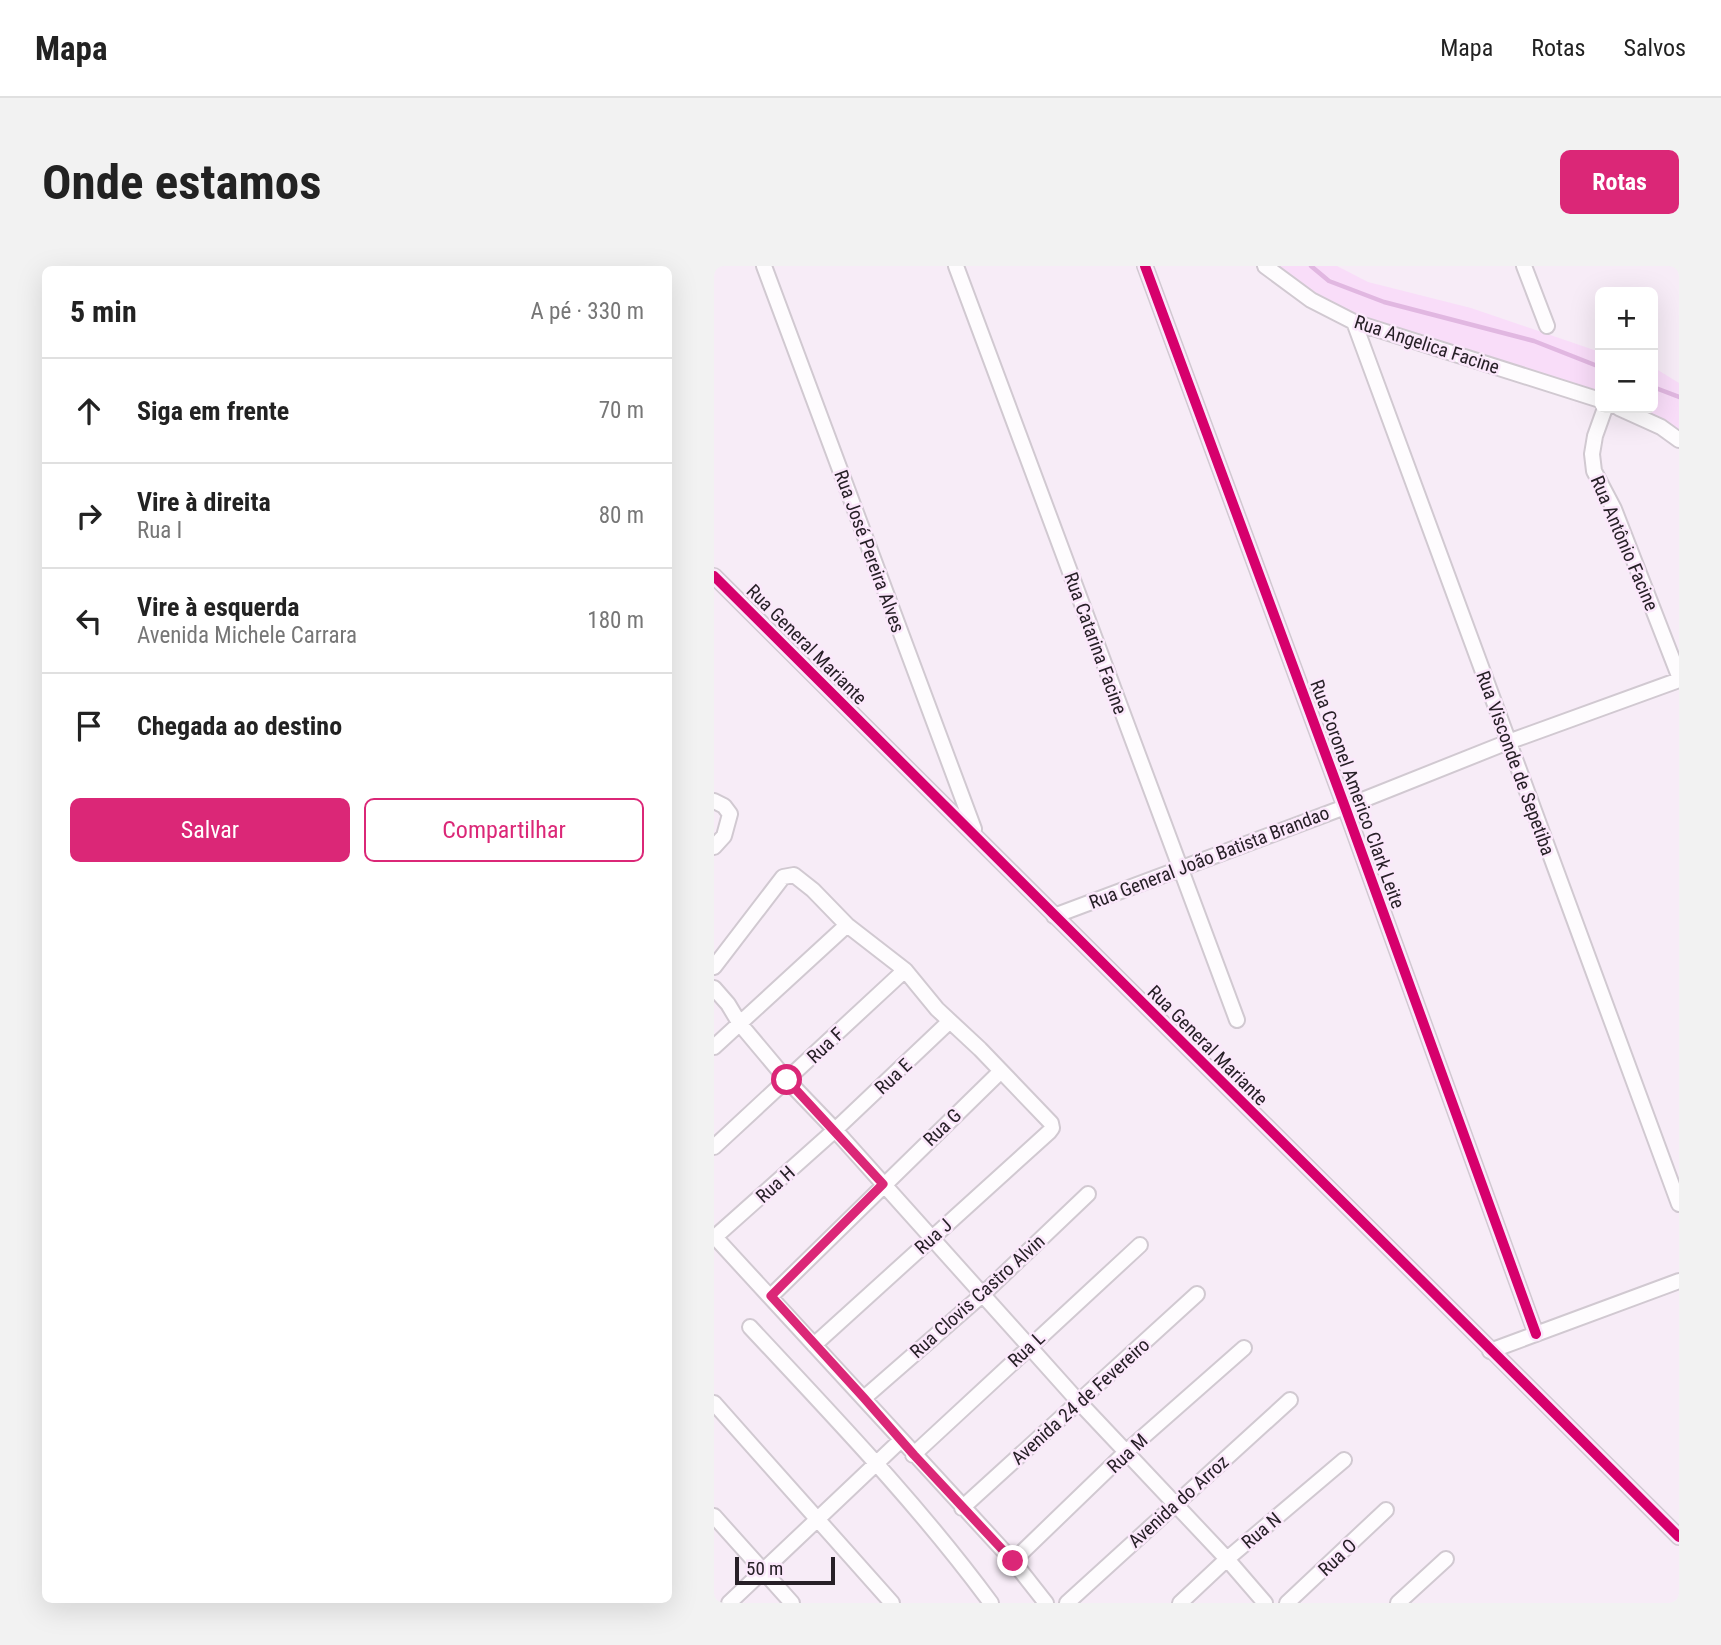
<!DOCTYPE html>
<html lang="pt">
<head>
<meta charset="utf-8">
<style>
	body { margin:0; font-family:"Roboto Condensed",sans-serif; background:#f2f2f2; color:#222 }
	.controls { position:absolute; right:21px; top:21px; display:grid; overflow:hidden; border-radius:10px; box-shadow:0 7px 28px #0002 }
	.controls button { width:63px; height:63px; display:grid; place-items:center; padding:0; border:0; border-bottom:2px solid #e0e0e0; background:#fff; color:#222; font:35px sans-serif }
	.scale { position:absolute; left:21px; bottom:18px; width:100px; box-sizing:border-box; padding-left:7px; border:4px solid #272027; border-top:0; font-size:19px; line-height:24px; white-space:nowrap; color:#272027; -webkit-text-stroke:5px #fbe8fb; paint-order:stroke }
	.stop { position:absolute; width:21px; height:21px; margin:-16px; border:5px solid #db2777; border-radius:50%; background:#fff }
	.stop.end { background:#db2777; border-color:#fff; box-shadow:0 2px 7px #0008 }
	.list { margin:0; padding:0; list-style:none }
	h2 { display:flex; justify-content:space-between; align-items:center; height:91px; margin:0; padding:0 28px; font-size:30px }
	h2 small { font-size:23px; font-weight:400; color:#767676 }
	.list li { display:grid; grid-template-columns:46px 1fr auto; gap:21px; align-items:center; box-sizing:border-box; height:105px; padding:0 28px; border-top:2px solid #e0e0e0 }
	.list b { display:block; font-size:26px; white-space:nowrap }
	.list p { margin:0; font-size:23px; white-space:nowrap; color:#767676 }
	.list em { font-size:23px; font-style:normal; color:#767676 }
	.actions { display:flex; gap:14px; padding:21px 28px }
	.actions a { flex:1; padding:16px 0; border:2px solid #db2777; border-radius:10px; text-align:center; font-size:24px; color:#db2777 }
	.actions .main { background:#db2777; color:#fff }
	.icon { flex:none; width:38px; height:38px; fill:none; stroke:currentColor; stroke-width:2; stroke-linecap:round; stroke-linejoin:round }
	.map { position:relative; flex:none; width:965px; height:1337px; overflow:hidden; border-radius:10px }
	header { display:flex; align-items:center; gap:42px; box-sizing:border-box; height:98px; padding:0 35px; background:#fff; border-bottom:2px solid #e0e0e0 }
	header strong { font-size:33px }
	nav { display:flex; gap:38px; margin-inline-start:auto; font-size:24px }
	.intro { display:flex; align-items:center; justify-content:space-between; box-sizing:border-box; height:168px; padding:0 42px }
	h1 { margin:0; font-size:49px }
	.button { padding:18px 32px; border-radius:10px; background:#db2777; color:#fff; font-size:24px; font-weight:700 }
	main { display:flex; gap:42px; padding:0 42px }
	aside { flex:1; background:#fff; border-radius:10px; box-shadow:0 7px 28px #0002 }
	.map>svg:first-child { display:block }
	.green { fill:#f9ddf9 }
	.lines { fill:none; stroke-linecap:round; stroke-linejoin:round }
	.stream { stroke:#e1b7e1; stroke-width:4.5 }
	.minor-casing { stroke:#d1c9d1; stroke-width:18 }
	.minor { stroke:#fefcfe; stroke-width:14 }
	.cycleway-casing { stroke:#fbe8fb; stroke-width:15 }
	.cycleway { stroke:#d6006c; stroke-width:10 }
	.route { stroke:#db2777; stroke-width:9 }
	.labels { text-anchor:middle; stroke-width:5; stroke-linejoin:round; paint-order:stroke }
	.street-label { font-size:19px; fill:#272027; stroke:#fbe8fb }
</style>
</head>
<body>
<header>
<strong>Mapa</strong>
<nav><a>Mapa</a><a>Rotas</a><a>Salvos</a></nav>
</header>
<div class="intro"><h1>Onde estamos</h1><a class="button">Rotas</a></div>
<main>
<aside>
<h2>5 min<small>A pé · 330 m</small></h2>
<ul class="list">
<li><svg class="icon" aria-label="ahead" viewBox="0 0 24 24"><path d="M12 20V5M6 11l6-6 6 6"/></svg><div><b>Siga em frente</b></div><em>70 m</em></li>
<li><svg class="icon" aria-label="right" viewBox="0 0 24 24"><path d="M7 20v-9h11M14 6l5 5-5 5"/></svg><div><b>Vire à direita</b><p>Rua I</p></div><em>80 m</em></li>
<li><svg class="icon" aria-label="left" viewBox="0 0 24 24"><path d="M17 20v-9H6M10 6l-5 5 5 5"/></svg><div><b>Vire à esquerda</b><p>Avenida Michele Carrara</p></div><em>180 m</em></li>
<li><svg class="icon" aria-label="arrive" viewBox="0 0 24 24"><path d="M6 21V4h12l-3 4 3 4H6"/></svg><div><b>Chegada ao destino</b></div></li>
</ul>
<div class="actions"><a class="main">Salvar</a><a>Compartilhar</a></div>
</aside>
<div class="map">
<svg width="965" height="1337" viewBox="0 0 965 1337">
	<rect width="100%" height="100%" fill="#f7ecf7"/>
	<path class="green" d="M561,0H595L615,15L670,37L820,76L886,102V128L758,86L671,60L612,38Z
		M598,0H623L654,16L757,42L886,86V101C865,92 843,82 821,75C750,51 658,47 598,0Z
		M939,101L965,117V131L939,121Z
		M939,122L965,133V168L928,142H939Z"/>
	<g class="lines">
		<path class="stream" d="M597,0L615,15L670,36L820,75L886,101
			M939,121L965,131"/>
		<defs>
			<path id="minor" d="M50,0L260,563
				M242,0L523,754
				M431,0L631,541L822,1068
				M551,0L597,34L640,56L886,134
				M810,0L833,60
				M640,56L965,938
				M891,142L881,170L878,188L880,205L900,243L965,410
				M905,142L947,161L965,174
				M0,310L965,1271
				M0,535L10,540L16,548L10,570L0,581
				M340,650L631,541L794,476L965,414
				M0,701L69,611L80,609L99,624L133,659L191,704L223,743L266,783L337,857L338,862L335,866L100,1079
				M0,722L14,738L26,758L73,814L121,864L364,1135L513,1293L551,1337
				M0,781L133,659
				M0,881L191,704
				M0,970L299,1295L332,1337
				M1,971L121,864L236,755
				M57,1030L287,805
				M36,1061C119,1150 204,1238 277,1337
				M776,1085L965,1015
				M150,1132L268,1029L374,928
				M0,1137L178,1337
				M199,1189L426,979
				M248,1242L483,1028
				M0,1250L78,1337
				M299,1295L413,1185L530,1082
				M15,1337L187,1174
				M353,1337L576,1134
				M466,1337L513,1293L630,1194
				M573,1337L672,1244
				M684,1337L732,1293"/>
		</defs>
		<use href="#minor" class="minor-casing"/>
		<use href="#minor" class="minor"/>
		<defs>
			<path id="cycleway" d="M431,0L631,541L822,1068
				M0,310L965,1271"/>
		</defs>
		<use href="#cycleway" class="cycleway-casing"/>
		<use href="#cycleway" class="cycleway"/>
	</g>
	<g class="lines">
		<path class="route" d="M73,814L169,918L57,1030L150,1132L200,1189L299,1295"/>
	</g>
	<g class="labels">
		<g class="street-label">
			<text transform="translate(713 78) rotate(18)" y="7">Rua Angelica Facine</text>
			<text transform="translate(911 277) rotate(67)" y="7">Rua Antônio Facine</text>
			<text transform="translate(156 285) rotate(70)" y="7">Rua José Pereira Alves</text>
			<text transform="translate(382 377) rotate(70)" y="7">Rua Catarina Facine</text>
			<text transform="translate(93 378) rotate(45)" y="7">Rua General Mariante</text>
			<text transform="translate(802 497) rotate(70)" y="7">Rua Visconde de Sepetiba</text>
			<text transform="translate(644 528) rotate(70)" y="7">Rua Coronel Americo Clark Leite</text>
			<text transform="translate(495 591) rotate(-21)" y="7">Rua General João Batista Brandao</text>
			<text transform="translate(111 779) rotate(-43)" y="7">Rua F</text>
			<text transform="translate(494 779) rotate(45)" y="7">Rua General Mariante</text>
			<text transform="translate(179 810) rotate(-43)" y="7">Rua E</text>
			<text transform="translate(228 861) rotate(-44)" y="7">Rua G</text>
			<text transform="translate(61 918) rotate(-42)" y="7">Rua H</text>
			<text transform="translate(219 970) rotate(-42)" y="7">Rua J</text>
			<text transform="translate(263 1030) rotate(-42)" y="7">Rua Clovis Castro Alvin</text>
			<text transform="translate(312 1083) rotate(-43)" y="7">Rua L</text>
			<text transform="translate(366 1135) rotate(-42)" y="7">Avenida 24 de Fevereiro</text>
			<text transform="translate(413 1187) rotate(-43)" y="7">Rua M</text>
			<text transform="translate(464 1235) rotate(-42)" y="7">Avenida do Arroz</text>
			<text transform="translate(547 1264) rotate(-40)" y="7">Rua N</text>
			<text transform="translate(623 1291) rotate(-43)" y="7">Rua O</text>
		</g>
	</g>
</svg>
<div class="controls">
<button>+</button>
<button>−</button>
</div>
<div class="scale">50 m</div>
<div class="stop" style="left:73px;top:814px"></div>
<div class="stop end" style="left:299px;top:1295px"></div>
</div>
</main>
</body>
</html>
